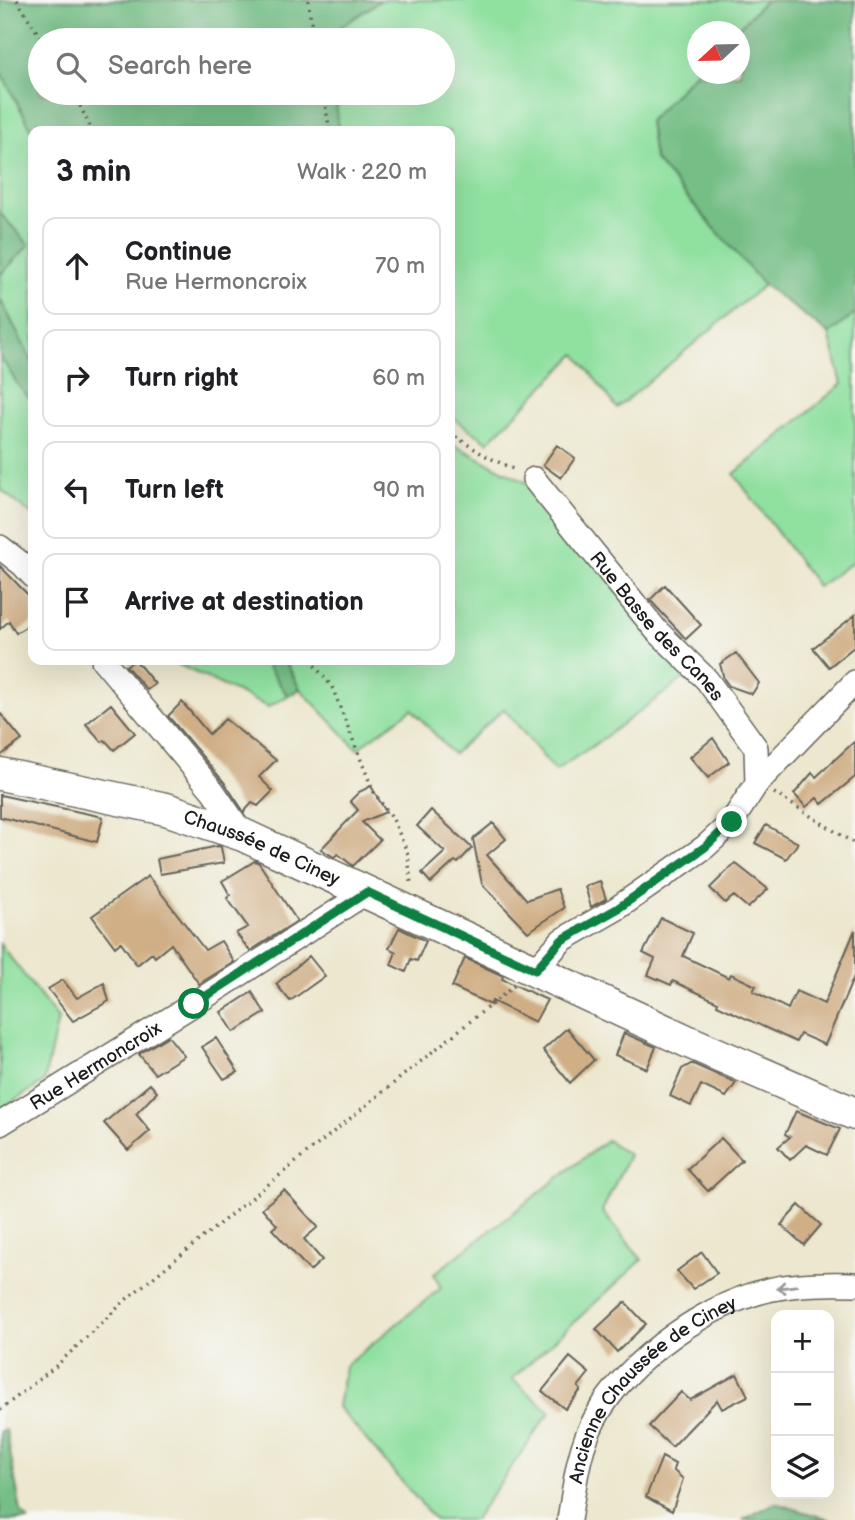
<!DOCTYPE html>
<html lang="en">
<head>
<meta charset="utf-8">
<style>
	body { margin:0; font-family:"Balsamiq Sans",sans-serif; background:#f2f2f2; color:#202124 }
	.controls { position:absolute; right:21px; bottom:21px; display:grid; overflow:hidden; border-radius:14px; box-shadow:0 7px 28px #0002 }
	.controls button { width:63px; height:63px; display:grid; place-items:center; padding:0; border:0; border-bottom:2px solid #e0e0e0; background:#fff; color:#202124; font:35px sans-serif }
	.compass { position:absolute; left:687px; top:21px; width:63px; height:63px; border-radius:50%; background:#fff; box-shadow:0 7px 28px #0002; rotate:248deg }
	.stop { position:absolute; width:21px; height:21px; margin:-16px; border:5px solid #0b8043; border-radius:50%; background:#fff }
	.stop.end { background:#0b8043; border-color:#fff; box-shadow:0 2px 7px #0008 }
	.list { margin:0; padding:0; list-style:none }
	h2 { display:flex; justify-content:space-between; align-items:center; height:91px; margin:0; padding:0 28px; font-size:30px }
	h2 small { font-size:23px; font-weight:400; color:#757577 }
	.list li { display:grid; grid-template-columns:46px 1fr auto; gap:21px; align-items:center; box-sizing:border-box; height:98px; margin:0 14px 14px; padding:0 14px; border:2px solid #e0e0e0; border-radius:14px }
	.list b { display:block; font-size:26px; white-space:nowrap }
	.list p { margin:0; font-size:23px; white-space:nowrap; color:#757577 }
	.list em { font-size:23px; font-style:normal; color:#757577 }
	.icon { flex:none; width:38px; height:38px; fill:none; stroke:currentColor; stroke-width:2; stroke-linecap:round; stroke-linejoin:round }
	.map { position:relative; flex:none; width:855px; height:1520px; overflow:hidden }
	.search { position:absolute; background:#fff; box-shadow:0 7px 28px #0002; left:28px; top:28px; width:427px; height:77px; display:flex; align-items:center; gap:18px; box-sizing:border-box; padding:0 24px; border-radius:38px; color:#757577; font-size:26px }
	.panel { position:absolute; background:#fff; box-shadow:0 7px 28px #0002; left:28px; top:126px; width:427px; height:539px; border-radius:14px }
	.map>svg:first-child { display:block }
	.green { fill:#90e0a0; stroke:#567e5e; stroke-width:2 }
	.forest { fill:#74be86; stroke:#486d51; stroke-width:2 }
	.building { fill:#d0af86 }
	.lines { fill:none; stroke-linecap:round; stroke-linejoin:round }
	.street-casing { stroke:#65635a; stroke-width:26 }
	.secondary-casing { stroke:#65635a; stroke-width:35 }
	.path { stroke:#65635a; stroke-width:3.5; stroke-dasharray:2 5; stroke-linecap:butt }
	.street { stroke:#fff; stroke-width:23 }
	.secondary { stroke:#fff; stroke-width:32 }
	.oneway { stroke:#999 }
	.route { stroke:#0b8043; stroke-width:9 }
	.labels { text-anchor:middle; stroke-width:7; stroke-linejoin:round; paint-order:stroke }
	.street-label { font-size:19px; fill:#1c1c1c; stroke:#f6f6f2 }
</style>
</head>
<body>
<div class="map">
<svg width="855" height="1520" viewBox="0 0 855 1520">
	<rect width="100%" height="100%" fill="#f6f6f2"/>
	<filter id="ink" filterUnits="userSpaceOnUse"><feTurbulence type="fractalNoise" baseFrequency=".0143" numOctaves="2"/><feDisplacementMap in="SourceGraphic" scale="14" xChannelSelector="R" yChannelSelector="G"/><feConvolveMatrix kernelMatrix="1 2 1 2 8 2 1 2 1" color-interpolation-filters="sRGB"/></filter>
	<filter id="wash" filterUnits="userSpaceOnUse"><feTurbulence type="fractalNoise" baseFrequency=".00686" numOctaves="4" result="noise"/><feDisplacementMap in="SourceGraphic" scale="28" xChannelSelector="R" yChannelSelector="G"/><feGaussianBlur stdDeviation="1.57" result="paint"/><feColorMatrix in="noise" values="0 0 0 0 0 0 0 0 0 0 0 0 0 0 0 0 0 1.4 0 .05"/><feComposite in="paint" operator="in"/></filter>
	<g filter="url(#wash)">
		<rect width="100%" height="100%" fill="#ece7ce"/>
		<path class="green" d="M381,0H766L735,31L698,32L697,71L649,121L654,159L764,285L617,408L576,354L488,442L450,416V131H339L335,93H443V40H329V35Z
			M0,71L33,132V364L0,298L1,274L29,245L0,213Z
			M855,313V560L818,587L734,474L842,384L829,334Z
			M0,356L20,388L33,402V516L0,489Z
			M450,443L535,487L687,676L597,743L555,771L504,709L453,754L412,709L357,749L300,689L285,660H450Z
			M169,660H263L288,696L268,707Z
			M0,944L58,1019L44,1082L0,1109Z
			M607,1140L629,1155L602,1211L642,1260L512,1379L550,1412L474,1520H435L338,1407L345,1366L441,1288L434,1274Z"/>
		<path class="forest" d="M0,0H381L329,35V40H40V93H335L339,131L33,132L0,71Z
			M766,0L855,1V313L829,334L764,285L654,159L649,121L697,71L698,74H740V32L735,31Z
			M0,213L29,245L1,274L0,282Z
			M0,298L33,364V402L20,388L0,356Z
			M263,660H285L300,689L288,696Z
			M6,1430L21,1512L28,1520H0V1431Z
			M775,1503L831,1520H743Z"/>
		<g id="blocks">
			<path class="building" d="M557,445L575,458L561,478L543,465Z
				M0,566L33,600V622L16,633L9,621L0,629Z
				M665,585L701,625L686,639L650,600Z
				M855,615V646L829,667L813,648Z
				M736,653L759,683L752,694L729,686L724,679L720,664Z
				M135,660L155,684L147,690L126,666Z
				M182,702L209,734L225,719L276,760L259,777L273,791L258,806L252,803L244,812L224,782L168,716Z
				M111,704L135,733L114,750L105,740L102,742L86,724Z
				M0,713L22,740L0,756Z
				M713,738L729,762L708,778L690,757Z
				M855,741V777L822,804L817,798L806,807L794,794L812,773L816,777Z
				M371,786L386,812L362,822L380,840L353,866L338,854L334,857L321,849L358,810L350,801L359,792Z
				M0,795L103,817L97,842L0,817Z
				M431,810L472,848L458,863L455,861L431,883L422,873L445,852L417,826Z
				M493,823L506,839L487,855L527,900L557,889L564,908L528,932L482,884L473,839Z
				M766,825L798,843L786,859L755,843Z
				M218,846L221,847L224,863L160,874L157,859Z
				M255,861L259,863L297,921L250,951L236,933L248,927L227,898L230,895L222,881Z
				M735,863L768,889L748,908L734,896L725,903L710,888Z
				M148,876L205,950L221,941L234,962L199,984L171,944L155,957L152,953L137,965L121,942L115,947L92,916Z
				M600,881L606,899L591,907L585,886Z
				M661,918L693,933L683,956L729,978L731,974L756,986L753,991L788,1009L796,991L824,1004L855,930V974L825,1045L800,1034L796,1042L717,1005L718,1002L673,981L671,985L648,975L655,959L643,953Z
				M399,928L426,941L417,961L411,959L406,972L391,965L396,952L389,948Z
				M309,956L325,976L290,1001L276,984Z
				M465,958L503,976L502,979L547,1000L535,1022L492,1001L491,1005L452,987Z
				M63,980L77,998L104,983L109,1001L73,1021L48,989Z
				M252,992L265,1013L234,1032L221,1012Z
				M567,1028L594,1060L570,1083L543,1050Z
				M624,1033L656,1047L647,1069L615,1055Z
				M168,1036L184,1056L155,1074L139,1054Z
				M216,1038L238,1072L224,1079L202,1047Z
				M691,1064H693L736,1083L726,1097L701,1085L691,1106L670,1096L682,1069Z
				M150,1084L157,1092L136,1114L150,1131L128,1150L104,1123Z
				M796,1111L840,1129L827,1155L806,1145L790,1160L778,1147L790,1137L785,1134Z
				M721,1138L742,1160L708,1191L687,1169Z
				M284,1190L318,1227L304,1239L322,1260L310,1271L272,1229L277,1225L262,1208Z
				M799,1205L821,1225L804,1245L781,1225Z
				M702,1252L717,1273L693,1289L677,1271Z
				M625,1302L646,1324L617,1352L596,1329Z
				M570,1357L589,1373L578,1387L581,1390L565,1409L542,1391Z
				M737,1374L748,1396L722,1409L717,1400L672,1447L649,1426L681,1392L690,1400Z
				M662,1457L675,1464L673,1470L683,1479L672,1511L646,1497Z"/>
		</g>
	</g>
	<g filter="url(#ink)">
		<use href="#blocks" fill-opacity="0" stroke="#65635a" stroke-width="2"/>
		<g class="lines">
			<defs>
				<g id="street">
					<path id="s1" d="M534,479L656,630L707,680L756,748L757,783L731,823L705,847L616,909L562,940L535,970"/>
					<path d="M0,547L23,565L33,576"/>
					<path d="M103,660L213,791L243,835"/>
					<path d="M757,783L855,682"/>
					<path id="s2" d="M0,1124L194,1004L367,892"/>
					<path id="s3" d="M569,1520C574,1490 577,1459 589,1431C617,1367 698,1309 764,1291C793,1283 826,1283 855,1284"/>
				</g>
				<g id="secondary">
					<path id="s4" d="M0,774L166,809L243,835L689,1042L855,1114"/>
				</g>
			</defs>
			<use href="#street" class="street-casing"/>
			<use href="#secondary" class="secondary-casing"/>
			<path class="path" d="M17,0L42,40
				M308,0L314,40
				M74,93L92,131
				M323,93L330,131
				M450,433L484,455L515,470
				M310,660L332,687L374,793L392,817L408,854L411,884
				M774,793L855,844
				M0,1410L56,1366L129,1297L514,986"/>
			<use href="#street" class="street"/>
			<use href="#secondary" class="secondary"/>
		</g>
		<defs><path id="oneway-shaft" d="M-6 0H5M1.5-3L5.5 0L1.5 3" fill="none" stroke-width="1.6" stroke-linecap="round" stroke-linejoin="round" transform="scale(1.75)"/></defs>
		<use class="oneway" href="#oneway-shaft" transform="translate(787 1287) rotate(173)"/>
	</g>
	<g class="lines" filter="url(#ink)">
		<path class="route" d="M194,1004L367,892L535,970L562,940L617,909L705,847L732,822"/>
	</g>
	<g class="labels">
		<g class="street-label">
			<text dy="7" stroke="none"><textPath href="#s1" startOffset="192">Rue Basse des Canes</textPath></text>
			<text dy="7" stroke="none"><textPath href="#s4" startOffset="273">Chaussée de Ciney</textPath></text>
			<text dy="7" stroke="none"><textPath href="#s2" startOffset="112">Rue Hermoncroix</textPath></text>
			<text dy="7" stroke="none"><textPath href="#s3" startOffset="164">Ancienne Chaussée de Ciney</textPath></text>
		</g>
	</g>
</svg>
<div class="controls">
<button>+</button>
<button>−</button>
<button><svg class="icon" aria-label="layers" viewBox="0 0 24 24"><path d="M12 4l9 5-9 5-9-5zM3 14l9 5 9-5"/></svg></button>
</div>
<svg class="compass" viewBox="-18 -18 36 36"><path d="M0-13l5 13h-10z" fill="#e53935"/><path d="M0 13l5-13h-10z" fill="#757577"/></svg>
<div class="stop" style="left:194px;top:1004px"></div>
<div class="stop end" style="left:732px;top:822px"></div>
<div class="search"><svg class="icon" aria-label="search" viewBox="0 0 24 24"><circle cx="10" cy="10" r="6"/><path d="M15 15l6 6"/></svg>Search here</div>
<section class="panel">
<h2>3 min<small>Walk · 220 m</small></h2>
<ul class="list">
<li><svg class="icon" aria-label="ahead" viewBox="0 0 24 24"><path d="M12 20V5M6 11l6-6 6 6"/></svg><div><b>Continue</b><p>Rue Hermoncroix</p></div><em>70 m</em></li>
<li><svg class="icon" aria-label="right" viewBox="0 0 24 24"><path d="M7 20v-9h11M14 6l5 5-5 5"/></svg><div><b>Turn right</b></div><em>60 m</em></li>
<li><svg class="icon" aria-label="left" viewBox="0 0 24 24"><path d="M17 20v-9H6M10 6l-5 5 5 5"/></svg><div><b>Turn left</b></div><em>90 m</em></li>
<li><svg class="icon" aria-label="arrive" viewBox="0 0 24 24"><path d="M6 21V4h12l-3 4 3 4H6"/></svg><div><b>Arrive at destination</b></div></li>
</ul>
</section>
</div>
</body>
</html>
